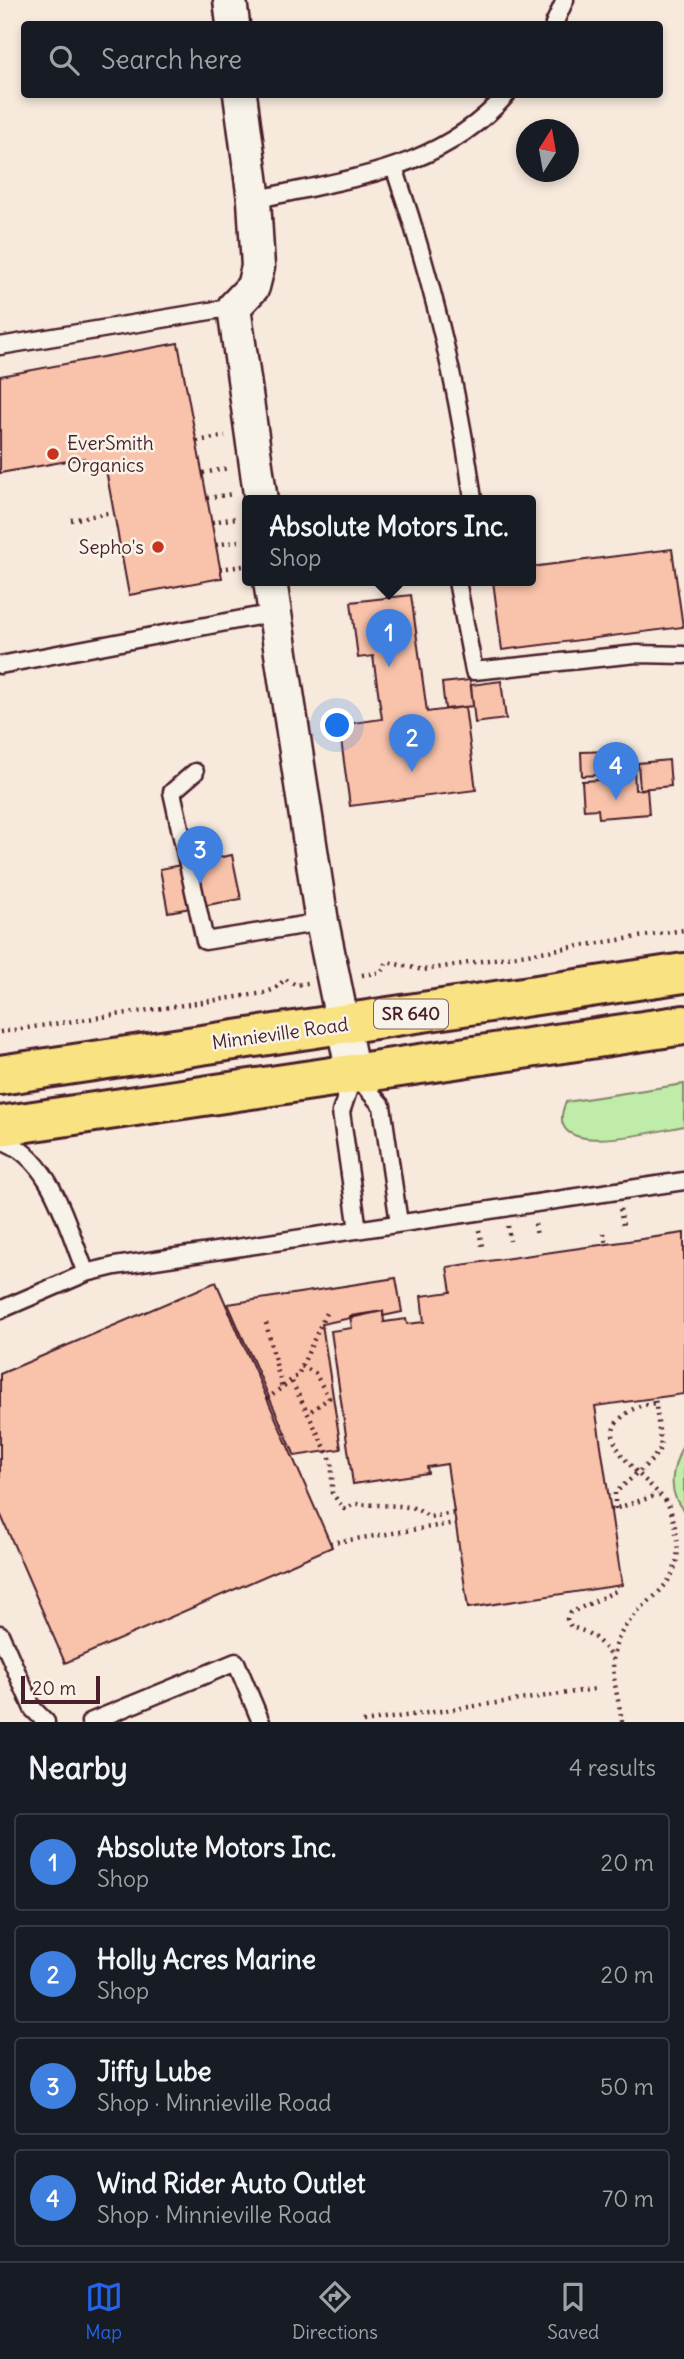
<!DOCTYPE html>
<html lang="en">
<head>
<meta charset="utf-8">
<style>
	body { margin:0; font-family:Delius,sans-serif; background:#20242c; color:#f1f3f6 }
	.compass { position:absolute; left:516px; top:119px; width:63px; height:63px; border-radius:50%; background:#171b24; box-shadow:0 4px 10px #0003; rotate:11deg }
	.scale { position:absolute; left:21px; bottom:18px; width:79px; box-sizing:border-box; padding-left:7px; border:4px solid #4a1f2b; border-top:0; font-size:19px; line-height:24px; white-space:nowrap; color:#4a1f2b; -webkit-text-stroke:5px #f7f3e8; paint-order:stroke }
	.you { position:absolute; left:338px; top:726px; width:24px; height:24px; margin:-18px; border:5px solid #fff; border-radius:50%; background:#1a73e8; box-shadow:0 0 0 10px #1a73e833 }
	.badge { display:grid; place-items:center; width:46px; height:46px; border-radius:50%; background:#2563eb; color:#fff; font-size:23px; font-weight:700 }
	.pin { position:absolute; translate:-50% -58px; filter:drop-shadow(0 2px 4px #0008) }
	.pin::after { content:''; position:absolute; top:37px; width:24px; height:21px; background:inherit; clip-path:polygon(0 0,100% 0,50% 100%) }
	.popup { position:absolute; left:242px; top:495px; width:294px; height:91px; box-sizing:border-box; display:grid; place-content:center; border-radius:7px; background:#171b24; filter:drop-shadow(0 2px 5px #0005); font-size:23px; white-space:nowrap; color:#9ea1a6 }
	.popup b { font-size:26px; color:#f1f3f6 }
	.popup::after { content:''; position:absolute; left:50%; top:100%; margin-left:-14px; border:14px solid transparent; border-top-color:#171b24 }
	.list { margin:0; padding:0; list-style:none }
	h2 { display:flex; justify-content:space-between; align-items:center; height:91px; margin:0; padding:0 28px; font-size:30px }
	h2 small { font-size:23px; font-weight:400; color:#9ea1a6 }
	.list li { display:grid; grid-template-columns:46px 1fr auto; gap:21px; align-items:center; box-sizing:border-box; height:98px; margin:0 14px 14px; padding:0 14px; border:2px solid #363941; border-radius:7px }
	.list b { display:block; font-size:26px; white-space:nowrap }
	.list p { margin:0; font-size:23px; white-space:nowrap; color:#9ea1a6 }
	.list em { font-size:23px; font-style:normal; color:#9ea1a6 }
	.icon { flex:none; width:38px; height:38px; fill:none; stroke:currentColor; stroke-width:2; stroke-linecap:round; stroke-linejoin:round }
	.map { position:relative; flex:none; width:684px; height:1722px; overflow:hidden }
	.search { position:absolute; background:#171b24; box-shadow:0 4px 10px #0003; left:21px; right:21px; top:21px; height:77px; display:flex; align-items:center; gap:18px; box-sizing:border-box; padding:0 24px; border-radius:7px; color:#9ea1a6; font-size:26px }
	.sheet { height:539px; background:#171b24 }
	nav { display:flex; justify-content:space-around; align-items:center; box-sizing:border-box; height:98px; border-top:2px solid #363941; background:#171b24; font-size:19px; color:#9ea1a6 }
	nav a { display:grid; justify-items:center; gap:4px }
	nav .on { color:#2563eb }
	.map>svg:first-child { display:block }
	.green { fill:#c0eca9; stroke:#85866a; stroke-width:2 }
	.building { fill:#f9c3ab; stroke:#4a1f2b; stroke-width:2 }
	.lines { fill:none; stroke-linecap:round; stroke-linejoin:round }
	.service-casing { stroke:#4a1f2b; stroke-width:21 }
	.minor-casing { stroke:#4a1f2b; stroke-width:37 }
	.primary-casing { stroke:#4a1f2b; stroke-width:44 }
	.path { stroke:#4a1f2b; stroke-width:4.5; stroke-dasharray:2 5; stroke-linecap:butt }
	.service { stroke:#f7f3e8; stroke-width:16 }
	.minor { stroke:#f7f3e8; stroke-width:32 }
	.primary { stroke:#f8e281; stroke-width:38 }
	.poi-dot { fill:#c8321e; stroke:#f7f3e8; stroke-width:2.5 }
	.labels { text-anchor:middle; stroke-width:5; stroke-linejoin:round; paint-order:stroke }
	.shield { fill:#f7f3e8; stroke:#7e5f64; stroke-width:2 }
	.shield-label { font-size:18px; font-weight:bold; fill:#4a1f2b }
	.poi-label { font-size:19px; fill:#4a1f2b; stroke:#f7f3e8; text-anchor:start }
	.street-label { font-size:19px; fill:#4a1f2b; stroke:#f7f3e8 }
</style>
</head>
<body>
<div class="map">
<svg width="684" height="1722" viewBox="0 0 684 1722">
	<rect width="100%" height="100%" fill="#f7e9dc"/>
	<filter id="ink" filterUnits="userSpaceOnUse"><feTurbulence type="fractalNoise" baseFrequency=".0143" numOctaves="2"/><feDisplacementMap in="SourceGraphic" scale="14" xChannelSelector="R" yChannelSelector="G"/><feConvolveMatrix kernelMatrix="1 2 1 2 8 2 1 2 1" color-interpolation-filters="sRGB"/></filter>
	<g filter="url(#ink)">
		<path class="green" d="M684,1084V1126C660,1130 538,1164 566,1102Z
			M684,1442V1511C665,1490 673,1466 684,1442Z"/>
		<path class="building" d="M178,343L222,578L129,595L106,470L84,458L0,473V376Z
			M672,549L683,627L502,650L493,581H531V567Z
			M411,595L427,712L465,707L476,790L350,806L339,725L382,719L373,656L358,658L351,602Z
			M470,680L473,706L445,709L442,683Z
			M501,681L506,719L475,723L471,685Z
			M613,751L614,774L582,776L581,752Z
			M669,760L671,786L640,789L638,763Z
			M634,768L635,790L647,789L649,814L599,818L598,809L584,810L582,781L617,779L616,769Z
			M232,855L241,899L168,912L160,869Z
			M684,1233V1394L595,1406L622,1585L468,1608L447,1464L427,1467L428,1473L353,1484L331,1331L352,1328L350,1316L383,1311L384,1322L406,1319L407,1324L424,1322L421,1296L451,1292L447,1267Z
			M396,1278L402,1312L383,1316V1311L322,1324L341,1449L295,1456L228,1304Z
			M216,1282L332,1547L65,1663L0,1513V1374Z"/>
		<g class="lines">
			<defs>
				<path id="service" d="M554,24L565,0
					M394,167C431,275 458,386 473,499
					M254,200C348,178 440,171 507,94
					M0,346L234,307
					M457,581L474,671L637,654L684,655
					M0,665L274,613
					M195,772L172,792L205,941L322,922
					M353,1076L341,1112L358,1230
					M356,1076L382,1106L399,1223
					M0,1140C52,1156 67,1228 86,1273
					M0,1310L86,1273L115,1266L684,1181
					M0,1634L33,1709L46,1722
					M90,1722L236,1662L261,1722"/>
				<path id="minor" d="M230,0L233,24
					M240,94L254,200L258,267L253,287L234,307L261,501
					M270,581L322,922L353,1074"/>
				<path id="primary" d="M0,1075L684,973
					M0,1126L684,1025"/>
			</defs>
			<use href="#service" class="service-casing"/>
			<use href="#minor" class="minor-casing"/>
			<use href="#primary" class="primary-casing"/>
			<path class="path" d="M197,441L225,436
				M203,473L229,468
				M207,498L233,494
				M71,520L108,513
				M212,522L236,518
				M216,545L239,541
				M220,569L243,566
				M362,975L382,972L387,962L423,970L684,930
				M0,1032L264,993L275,989L285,979L296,985L308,983
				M620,1209L623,1225
				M535,1224L537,1237
				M508,1226L510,1241
				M479,1230L482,1246
				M604,1233L606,1245
				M266,1323L282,1389
				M302,1366L315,1373L329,1398L308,1413
				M292,1382L332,1462V1493L344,1509L355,1504L400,1506L415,1508L430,1517L454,1513
				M267,1399L298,1375L326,1313
				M615,1509V1493L652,1460L661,1447L655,1398
				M611,1510L658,1495
				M330,1543L456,1523
				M613,1660C602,1642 592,1632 571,1627L567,1619L570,1613L616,1591V1586
				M363,1722L596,1689
				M622,1722C619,1700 609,1670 615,1648C629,1599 684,1597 677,1539C675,1528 673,1513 667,1503C655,1485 594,1444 619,1420C631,1408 639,1405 656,1403"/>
			<use href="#service" class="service"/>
			<use href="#minor" class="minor"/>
			<use href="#primary" class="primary"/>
		</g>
	</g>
	<g class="poi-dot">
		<circle cx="53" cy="454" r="7"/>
		<circle cx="158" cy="547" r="7"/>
	</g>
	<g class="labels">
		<rect class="shield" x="374" y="999.5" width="74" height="29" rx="5"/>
		<g class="shield-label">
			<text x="411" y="1020">SR 640</text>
		</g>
		<g class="poi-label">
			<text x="67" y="450">EverSmith<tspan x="67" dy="22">Organics</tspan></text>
			<text x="144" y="554" text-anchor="end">Sepho's</text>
		</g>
		<g class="street-label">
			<text transform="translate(280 1033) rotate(-8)" y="7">Minnieville Road</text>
		</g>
	</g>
</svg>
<svg class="compass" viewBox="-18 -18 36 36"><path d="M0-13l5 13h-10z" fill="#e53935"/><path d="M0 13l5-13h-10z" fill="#9ea1a6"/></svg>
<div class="scale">20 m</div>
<div class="you"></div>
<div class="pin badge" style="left:389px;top:667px;background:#3f7fe0">1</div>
<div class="popup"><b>Absolute Motors Inc.</b>Shop</div>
<div class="pin badge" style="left:412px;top:772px;background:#3f7fe0">2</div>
<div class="pin badge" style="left:200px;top:884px;background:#3f7fe0">3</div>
<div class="pin badge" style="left:616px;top:800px;background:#3f7fe0">4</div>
<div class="search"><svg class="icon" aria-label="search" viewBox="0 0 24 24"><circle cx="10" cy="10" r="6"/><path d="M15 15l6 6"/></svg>Search here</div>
</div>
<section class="sheet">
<h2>Nearby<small>4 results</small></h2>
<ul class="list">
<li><span class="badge" style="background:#3f7fe0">1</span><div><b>Absolute Motors Inc.</b><p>Shop</p></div><em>20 m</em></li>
<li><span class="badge" style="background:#3f7fe0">2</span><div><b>Holly Acres Marine</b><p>Shop</p></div><em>20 m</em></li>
<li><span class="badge" style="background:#3f7fe0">3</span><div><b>Jiffy Lube</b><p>Shop · Minnieville Road</p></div><em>50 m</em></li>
<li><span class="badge" style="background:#3f7fe0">4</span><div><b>Wind Rider Auto Outlet</b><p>Shop · Minnieville Road</p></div><em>70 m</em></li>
</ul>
</section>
<nav>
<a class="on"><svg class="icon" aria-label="map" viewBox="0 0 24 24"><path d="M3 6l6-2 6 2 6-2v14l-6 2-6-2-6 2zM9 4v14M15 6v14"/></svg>Map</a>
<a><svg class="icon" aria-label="directions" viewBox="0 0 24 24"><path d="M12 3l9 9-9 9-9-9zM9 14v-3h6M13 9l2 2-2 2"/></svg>Directions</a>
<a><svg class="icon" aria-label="saved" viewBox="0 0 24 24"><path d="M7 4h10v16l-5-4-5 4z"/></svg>Saved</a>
</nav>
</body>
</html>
